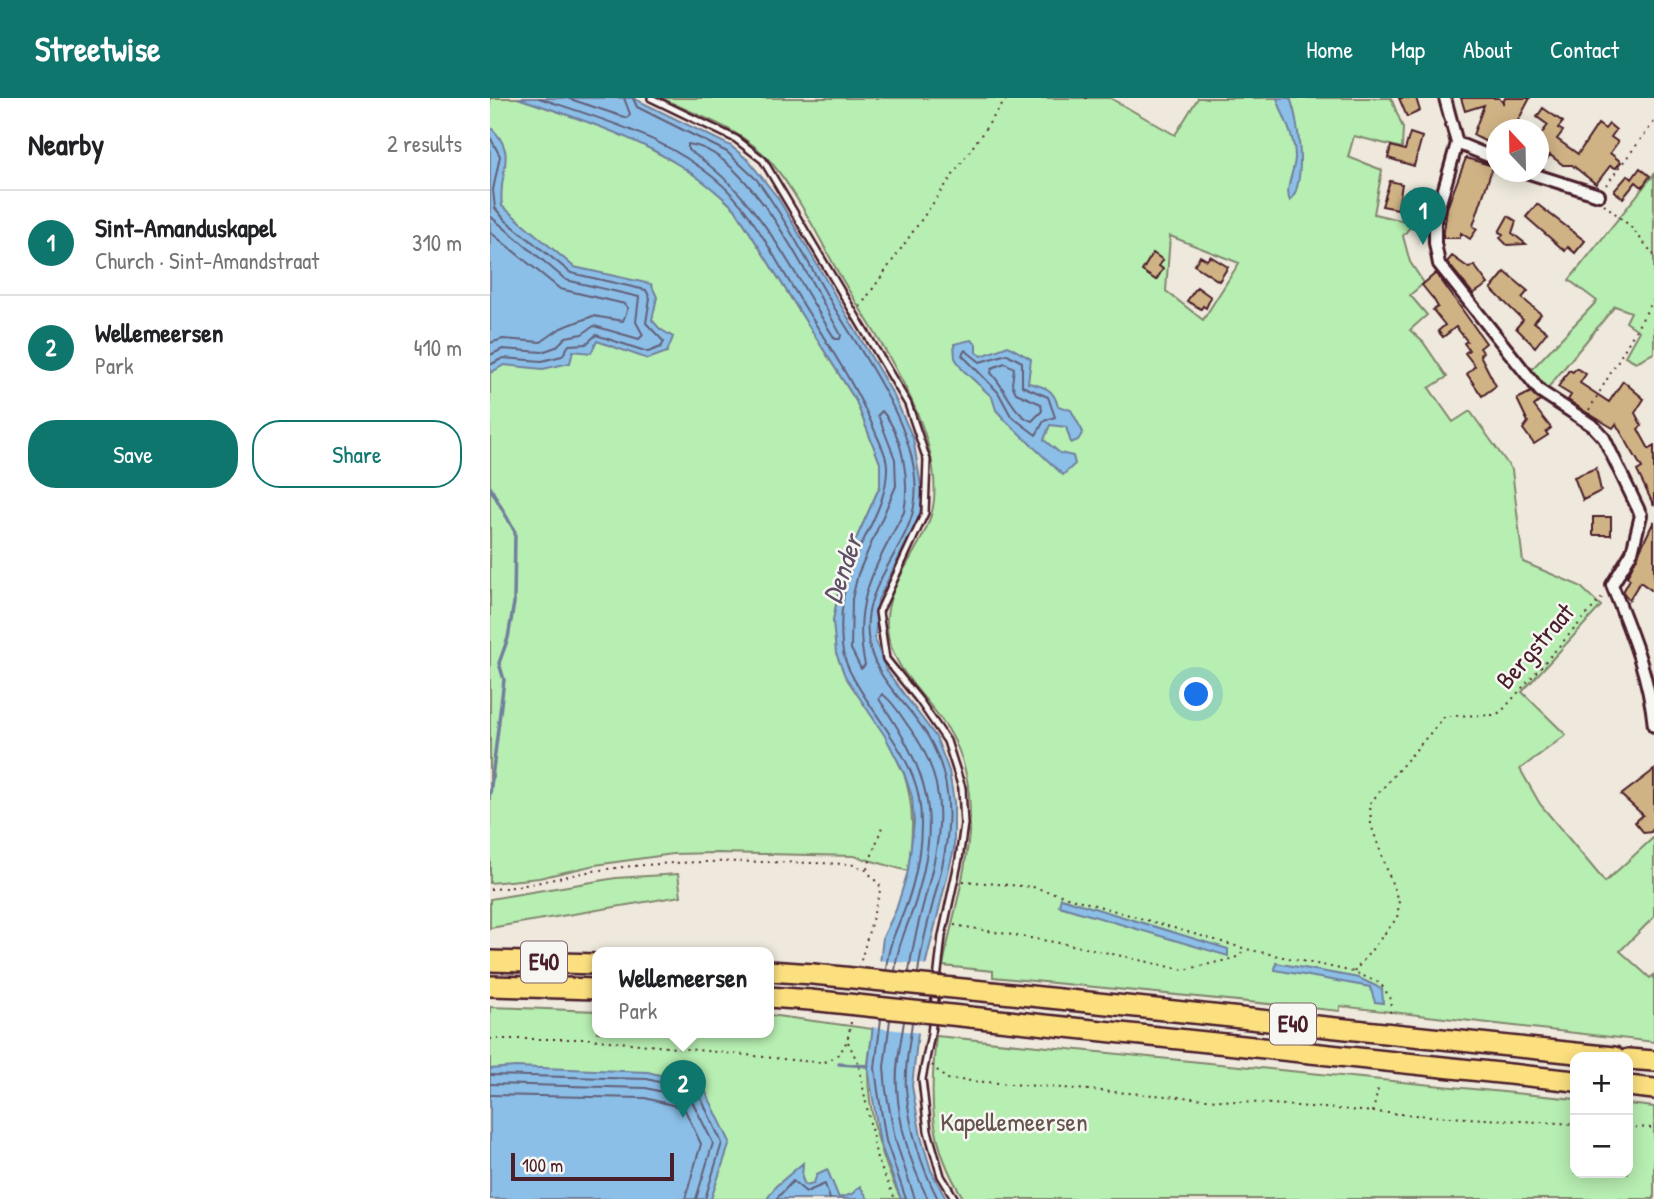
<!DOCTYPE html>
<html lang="en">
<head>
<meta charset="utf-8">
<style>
	body { margin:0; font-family:"Patrick Hand",sans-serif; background:#f6f6f6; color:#202124 }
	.controls { position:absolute; right:21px; bottom:21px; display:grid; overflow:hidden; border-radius:14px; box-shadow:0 4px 18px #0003 }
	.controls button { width:63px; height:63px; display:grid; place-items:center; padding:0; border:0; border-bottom:2px solid #e0e0e0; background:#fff; color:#202124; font:35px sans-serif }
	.compass { position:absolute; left:996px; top:21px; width:63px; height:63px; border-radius:50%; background:#fff; box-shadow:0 4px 18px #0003; rotate:338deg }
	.scale { position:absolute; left:21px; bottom:18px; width:163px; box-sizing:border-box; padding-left:7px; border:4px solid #4a1f2b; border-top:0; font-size:19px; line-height:24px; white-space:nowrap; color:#4a1f2b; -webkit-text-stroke:5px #f6f6f2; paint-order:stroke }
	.you { position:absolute; left:707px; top:597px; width:24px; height:24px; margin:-18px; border:5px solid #fff; border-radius:50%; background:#1a73e8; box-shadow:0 0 0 10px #1a73e833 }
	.badge { display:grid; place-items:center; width:46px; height:46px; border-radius:50%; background:#0f766e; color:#fff; font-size:23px; font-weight:700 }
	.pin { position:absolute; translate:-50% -58px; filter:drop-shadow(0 2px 4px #0008) }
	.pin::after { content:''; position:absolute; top:37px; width:24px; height:21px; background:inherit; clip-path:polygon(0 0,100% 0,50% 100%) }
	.popup { position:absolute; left:102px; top:849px; width:182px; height:91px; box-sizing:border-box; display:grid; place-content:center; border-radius:14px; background:#fff; filter:drop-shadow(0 2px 5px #0005); font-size:23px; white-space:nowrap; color:#757577 }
	.popup b { font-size:26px; color:#202124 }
	.popup::after { content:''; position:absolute; left:50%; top:100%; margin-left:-14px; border:14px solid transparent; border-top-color:#fff }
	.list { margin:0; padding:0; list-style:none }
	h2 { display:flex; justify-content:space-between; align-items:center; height:91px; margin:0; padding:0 28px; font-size:30px }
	h2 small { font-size:23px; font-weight:400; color:#757577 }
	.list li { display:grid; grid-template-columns:46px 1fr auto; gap:21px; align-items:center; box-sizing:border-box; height:105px; padding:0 28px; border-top:2px solid #e0e0e0 }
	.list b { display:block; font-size:26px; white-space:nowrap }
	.list p { margin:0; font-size:23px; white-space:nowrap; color:#757577 }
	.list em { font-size:23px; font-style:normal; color:#757577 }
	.actions { display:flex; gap:14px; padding:21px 28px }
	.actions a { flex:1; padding:16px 0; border:2px solid #0f766e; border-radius:28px; text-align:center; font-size:24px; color:#0f766e }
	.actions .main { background:#0f766e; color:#fff }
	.map { position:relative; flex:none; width:1164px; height:1101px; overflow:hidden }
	header { display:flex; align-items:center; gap:42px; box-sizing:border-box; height:98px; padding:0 35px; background:#0f766e; color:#fff }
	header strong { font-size:33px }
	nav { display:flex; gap:38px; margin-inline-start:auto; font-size:24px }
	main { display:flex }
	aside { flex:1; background:#fff }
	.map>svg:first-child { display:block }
	.green { fill:#b7eeb1; stroke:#80866e; stroke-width:2; fill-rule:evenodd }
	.water { fill:#8bbfe8; stroke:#717f9c; stroke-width:2 }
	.pier { fill:#eee9dc }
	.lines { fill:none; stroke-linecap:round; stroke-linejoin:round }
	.shore { stroke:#645f77; stroke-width:2 }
	.stream { stroke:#717f9c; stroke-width:3.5 }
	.building { fill:#d0b385; stroke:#4a1f2b; stroke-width:2 }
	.service-casing { stroke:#4a1f2b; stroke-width:10 }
	.minor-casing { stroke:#4a1f2b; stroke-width:16 }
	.motorway-casing { stroke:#4a1f2b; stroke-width:24 }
	.path { stroke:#4a1f2b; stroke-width:2; stroke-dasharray:2 5; stroke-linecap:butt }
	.service { stroke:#f6f6f2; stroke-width:5 }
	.minor { stroke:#f6f6f2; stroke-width:10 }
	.motorway { stroke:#fce080; stroke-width:19 }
	.motorway-bridge-casing { stroke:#4a1f2b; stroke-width:24; stroke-linecap:butt }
	.motorway-bridge { stroke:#fce080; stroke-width:19 }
	.labels { text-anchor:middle; stroke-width:5; stroke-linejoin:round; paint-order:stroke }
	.shield { fill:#f6f6f2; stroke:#7e6067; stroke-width:2 }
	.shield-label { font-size:24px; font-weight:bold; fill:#4a1f2b }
	.street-label { font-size:26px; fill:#4a1f2b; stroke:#f6f6f2 }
	.park-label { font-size:26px; fill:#65534c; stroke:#f6f6f2 }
	.water-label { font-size:28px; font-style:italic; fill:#5e4f64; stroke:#f6f6f2 }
</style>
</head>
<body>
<header>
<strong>Streetwise</strong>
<nav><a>Home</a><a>Map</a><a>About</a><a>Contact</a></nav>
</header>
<main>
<aside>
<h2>Nearby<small>2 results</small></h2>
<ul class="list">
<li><span class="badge">1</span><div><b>Sint-Amanduskapel</b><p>Church · Sint-Amandstraat</p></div><em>310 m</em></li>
<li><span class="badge">2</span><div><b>Wellemeersen</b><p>Park</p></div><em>410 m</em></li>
</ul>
<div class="actions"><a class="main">Save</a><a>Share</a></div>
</aside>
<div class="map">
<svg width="1164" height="1101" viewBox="0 0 1164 1101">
	<rect width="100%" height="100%" fill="#eee9dc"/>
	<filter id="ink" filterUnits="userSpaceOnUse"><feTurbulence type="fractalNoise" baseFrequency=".0143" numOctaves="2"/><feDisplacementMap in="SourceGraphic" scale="14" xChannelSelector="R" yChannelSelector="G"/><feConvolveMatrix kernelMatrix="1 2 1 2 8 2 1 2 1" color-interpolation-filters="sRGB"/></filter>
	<g filter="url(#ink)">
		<path class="green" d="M0,0H28L129,34L207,76L245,111L366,303L390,365V388L353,470L343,523L414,676C425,710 423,738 418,773L364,758L227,755L183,756L105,767L49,780L0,785Z
			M171,0H620L685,37L708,0H901L913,30L912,50L864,38L858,59L892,72L884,116L915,123L923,89L943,91L940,128L920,129L913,138L920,164L934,185L920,197L937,217L920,232L933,244L957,279L939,290L963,324L980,313L1022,372L1033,464L1090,488L1111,508L1032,594L1076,637L1030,671L1050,706L1115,784L1164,739V819L1130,853L1160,880L1164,877V944L850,908V913L503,879V873L453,868C467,792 503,704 458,631C437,598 400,571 397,529C393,483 440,447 444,402C451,327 385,238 349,176C328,138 308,96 280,63C252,31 208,18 171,0ZM680,138L749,165L713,222L676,193Z
			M1164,76V255L1146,264L1135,258L1149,233L1136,224L1141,214L1125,208L1057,291L1040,273L1107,203L1079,182Z
			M188,776L191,798L0,830V801L126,780Z
			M0,909L107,913V934H279V917L383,931C382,944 378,957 378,969C377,1012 392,1063 411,1101H0Z
			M446,938L1085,1001V1075H1138V1006L1164,1009V1101H474C438,1045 440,1002 446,938Z"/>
		<path class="water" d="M28,0H143L241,48L258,62L288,100L404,298L423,340L433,400L429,419L388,502L385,541L396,572L446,639L459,673L464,704V751L436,864L422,988L431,1039L441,1072L456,1101H411L390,1045L378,970L393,839L406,812L418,773L424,725L422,699L414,675L395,638L355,578L346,555L343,523L353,470L390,388V365L366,303L245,111C182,49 110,28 28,0Z
			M787,0H800C809,22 817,84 800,103C794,90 805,73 805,59C805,39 793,19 787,0Z
			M0,29C30,56 7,74 12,108L84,169L161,186L167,199L162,222L170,231L183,239L177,254L158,261L107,243L101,255L83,253L80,265L53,271L14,267L0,275Z
			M481,242L486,246V254L492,258L518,248L541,261L538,285C555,289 563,290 568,308L581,312L593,334L588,342L581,345L576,329L560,327L554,342L570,355L583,358L585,366L573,377L516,323L506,312L502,299L472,271L465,260L464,246Z
			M571,800L738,851V858L569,808Z
			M786,865L869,880L892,891L893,905L885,904L880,889L785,872Z
			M25,969L158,974L213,988L240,1044L221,1101H0V971Z
			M313,1065L312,1080L315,1087L324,1085L327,1076L337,1071L349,1100L362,1096L370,1088L378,1101H277L286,1088Z"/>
		<path class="pier" d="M386,862L439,867L432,935L380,929Z"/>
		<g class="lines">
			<path class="shore" d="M49,0C105,19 163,35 211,70C225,80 240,93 251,107C272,133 287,165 305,193C334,241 366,286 387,338C391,347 397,358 397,368C398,407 372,438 360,473C351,498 350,522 352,548C356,591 420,645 429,700C435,737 427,781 413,816C404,836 398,850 396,872
				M77,0L137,20L140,16L134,0
				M143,0L147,9L237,54L267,82C295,120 317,163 341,204C373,258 432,336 425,401C421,451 368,487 379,545C386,585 422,608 440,642C484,723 437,796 428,875
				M0,39L10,58L3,92L5,110L15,122L81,175L156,192L160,200L156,225L174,244L171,249L158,254L106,237L96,246L79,247L72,258L52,263L13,260L0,267
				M198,46C259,52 322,187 351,237L350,241H345C302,173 268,96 198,52Z
				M0,118L76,182L149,199L146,224L153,237L149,241L104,228L92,236L76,239L66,249L52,254L13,251L0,257
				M0,134L70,191L135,206L138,210L133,223L103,218L71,230L51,244L13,241L0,245
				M475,252L490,264L517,256L532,264V288L558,299L565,319L554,323L546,337L521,318L508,294L472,257Z
				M515,265L524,270L522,286L526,295L551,306L552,313L542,323C524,318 515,289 501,275L502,270Z
				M392,313C413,337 420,383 414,414C386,468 361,504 375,567L371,571L361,551L362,501L368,476L406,388L405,361L388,317Z
				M405,873C407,846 419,826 426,802C452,715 438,674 389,601L392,596C403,603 411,618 419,629C482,713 429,787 419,874
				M391,921L385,970L388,993L396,1043L416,1101
				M400,922L394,969L396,992L405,1041L425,1101
				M414,923C411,945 405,968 407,990C409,1028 421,1067 438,1101
				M422,924C420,945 414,969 416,990C419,1029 430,1066 448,1101
				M0,977L157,981L208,994L232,1045L215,1101
				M0,986L156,990L201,1001L223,1045L206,1101
				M0,997L155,1000L194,1010L211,1046L195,1101
				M286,1101L303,1083L316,1094L335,1086L340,1101"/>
			<path class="stream" d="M0,389L25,434L24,505L18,540L9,565L14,582L0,696
				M349,966L378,968"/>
		</g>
		<path class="building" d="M909,0H926L930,13L917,19Z
			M971,0H1009L1013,5L1015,0H1040L1023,32H1006V49L983,37L994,7L975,13Z
			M1053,10L1073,24L1068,30L1073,33L1067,41L1088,56L1108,26L1115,31L1119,26L1126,32L1121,39L1128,44L1120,55L1131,64L1126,70L1120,68L1106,86L1082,67H1073L1060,57L1057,61L1048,54V40L1058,27L1047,19Z
			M920,35L932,39L924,68L898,60L901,48L915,52Z
			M976,60L1003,68L983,128L987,131L980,141L971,135L970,140H953L957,110Z
			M1150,70L1160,78L1152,89L1146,84L1133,100L1124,93L1138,77L1142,81Z
			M900,83L912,86L908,111L892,108Z
			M1047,106L1095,143L1085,155L1078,149L1075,153L1036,119Z
			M1018,118L1026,123L1022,135L1036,146L1017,147L1010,140L1013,136L1009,134Z
			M663,155L673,162L669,168L673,171L666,182L652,173Z
			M710,158L717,162L720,158L738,169L729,183L704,167Z
			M962,158L979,170L984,167L998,186L983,196L957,164Z
			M1015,174L1038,193L1032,200L1051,216L1044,224L1057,234L1045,249L1026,230L1033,222L1001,191Z
			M946,175L996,245L990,250L993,254L990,257L1006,288L992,298L977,276L985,268L975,255L979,252L974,245L977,243L966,229L953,239L948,233L955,227L943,212L948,209L944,202L932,187Z
			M707,189L721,199L716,210L713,208L711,211L697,203Z
			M1086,270L1096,276L1090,285L1119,304L1133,283L1154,301L1145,315L1152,328L1148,331L1159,351L1164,348V408L1147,373L1152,370L1126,326L1123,330L1096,314L1078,302L1081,297L1068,289L1079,272L1083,274Z
			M1041,294L1050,303L1044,308L1061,330L1056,334L1058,337L1044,346L1033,331L1038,324L1027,301Z
			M1106,370L1111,393L1093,402L1084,379Z
			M1103,419H1121V437H1103Z
			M1164,423V494L1150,484L1139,502L1133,494L1140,481L1137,479Z
			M1164,672V729L1161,734L1154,735L1145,724L1153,717L1131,697Z"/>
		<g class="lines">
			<defs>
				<path id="service" d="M161,0L246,41L273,62L418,306L437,362L435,415L389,514L396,561L429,602L457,643L472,690L474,726L469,761L452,838L441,936L432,981L438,1033L451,1078L465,1101"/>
				<path id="minor" d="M955,0L967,45L945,123V145L949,166L1050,293L1103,328L1114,340L1151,417
					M967,45L1006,61
					M1036,74L1109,97
					M1151,417L1142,454L1122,487C1141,534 1159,577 1164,628"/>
				<path id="motorway" d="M0,863L107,866
					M279,873L323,876
					M0,888L107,891
					M483,892L1124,959
					M279,899L320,902
					M480,919L1085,983
					M1138,961L1164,963
					M1138,988L1164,991"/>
			</defs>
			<use href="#service" class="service-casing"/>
			<use href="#minor" class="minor-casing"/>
			<use href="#motorway" class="motorway-casing"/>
			<path class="path" d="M595,0H601
				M1116,87L1164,24
				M1114,106L1140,128L1164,157
				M370,209L517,0
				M1099,312L1164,201
				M377,771L393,726
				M473,783L543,789L756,851L864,874L890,885L901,901L900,917
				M0,791C37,790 73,777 110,772C194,760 277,764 361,766L376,772L391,789L370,866
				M464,827L587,848L694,872L745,860L755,852
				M864,874L907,820L909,805L881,727L880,705L955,618L1003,617L1011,614L1115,496
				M0,941H100L332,965C353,958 358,945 361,924
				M358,944L368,965
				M442,967L456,981L924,1017L1085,1026
				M369,969L387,1061L405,1101
				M883,1014L888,991
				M1138,1029L1164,1030"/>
			<use href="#service" class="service"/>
			<use href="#minor" class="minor"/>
			<use href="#motorway" class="motorway"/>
			<defs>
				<path id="motorway-bridge" d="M323,876L483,892
					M320,902L480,919"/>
			</defs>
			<use href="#motorway-bridge" class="motorway-bridge-casing"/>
			<use href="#motorway-bridge" class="motorway-bridge"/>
		</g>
	</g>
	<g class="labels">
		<g class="shield">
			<rect x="31" y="843.5" width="46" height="41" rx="5"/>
			<rect x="780" y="905.5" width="46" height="41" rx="5"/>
		</g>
		<g class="shield-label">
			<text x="54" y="872">E40</text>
			<text x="803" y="934">E40</text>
		</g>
		<g class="street-label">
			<text transform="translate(1045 548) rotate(-49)" y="9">Bergstraat</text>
		</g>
		<g class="park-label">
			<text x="524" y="1033">Kapellemeersen</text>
		</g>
		<g class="water-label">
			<text transform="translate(352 471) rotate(-71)" y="10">Dender</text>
		</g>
	</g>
</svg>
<div class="controls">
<button>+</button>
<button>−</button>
</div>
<svg class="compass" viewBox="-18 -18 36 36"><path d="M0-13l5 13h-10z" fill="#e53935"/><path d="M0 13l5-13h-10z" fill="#757577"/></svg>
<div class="scale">100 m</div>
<div class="you"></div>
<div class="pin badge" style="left:933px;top:147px">1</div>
<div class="pin badge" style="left:193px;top:1020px">2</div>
<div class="popup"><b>Wellemeersen</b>Park</div>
</div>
</main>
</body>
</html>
